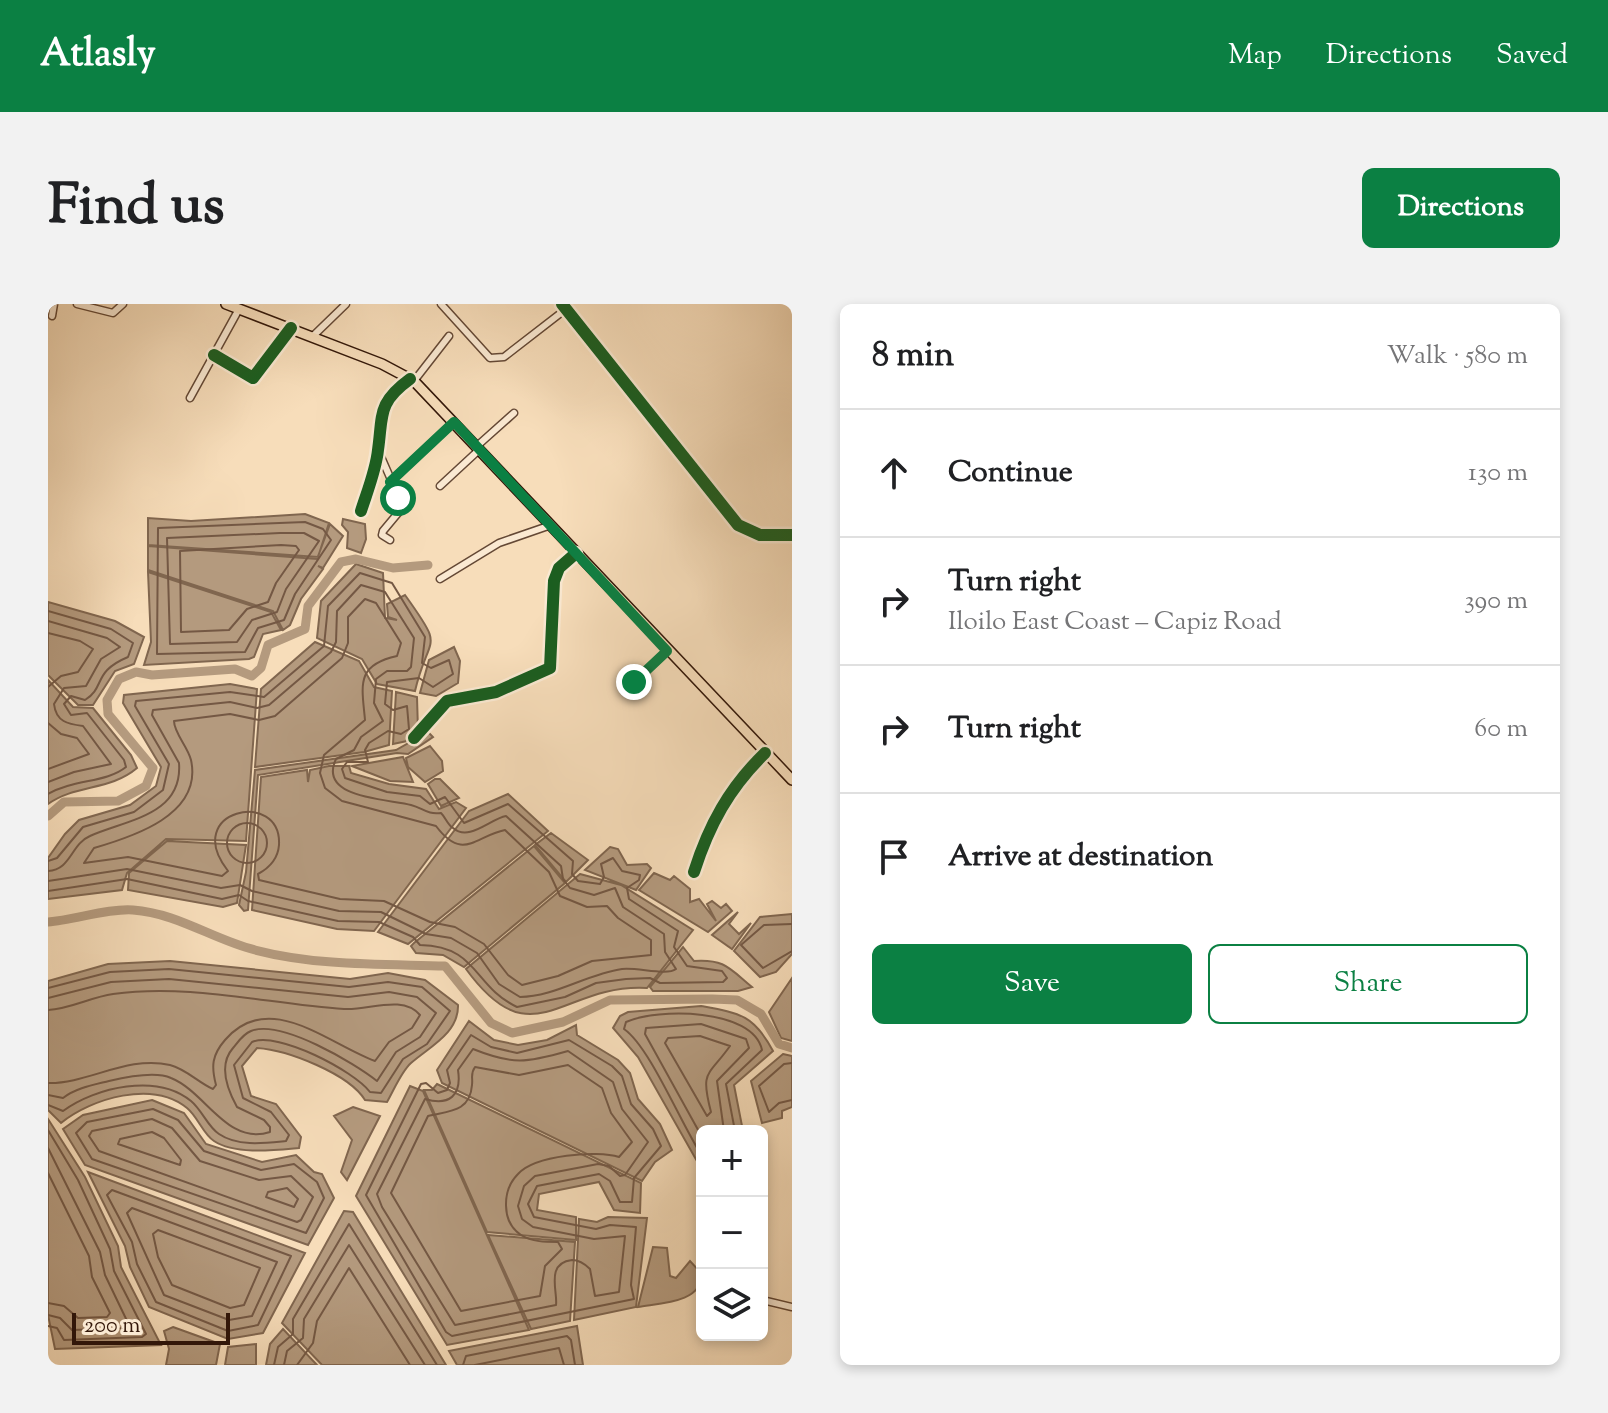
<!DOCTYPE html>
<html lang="en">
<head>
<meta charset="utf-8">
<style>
	body { margin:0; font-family:"Sorts Mill Goudy",serif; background:#f2f2f2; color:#202124 }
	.controls { position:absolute; right:24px; bottom:24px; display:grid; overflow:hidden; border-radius:12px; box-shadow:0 4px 12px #0003 }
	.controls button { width:72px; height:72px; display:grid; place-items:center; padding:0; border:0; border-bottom:2px solid #e0e0e0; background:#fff; color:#202124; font:40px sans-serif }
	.scale { position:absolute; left:24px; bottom:20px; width:158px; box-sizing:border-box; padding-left:8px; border:4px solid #331709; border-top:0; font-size:22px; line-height:28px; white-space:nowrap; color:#331709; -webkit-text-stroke:6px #fae9d2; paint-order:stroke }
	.stop { position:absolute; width:24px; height:24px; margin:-18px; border:6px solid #0b8043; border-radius:50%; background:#fff }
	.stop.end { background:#0b8043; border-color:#fff; box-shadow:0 2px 8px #0008 }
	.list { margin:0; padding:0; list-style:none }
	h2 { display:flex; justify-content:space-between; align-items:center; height:104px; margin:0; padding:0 32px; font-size:34px }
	h2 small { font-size:26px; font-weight:400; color:#757577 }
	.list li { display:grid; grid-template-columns:52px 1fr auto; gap:24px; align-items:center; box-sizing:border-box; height:128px; padding:0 32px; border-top:2px solid #e0e0e0 }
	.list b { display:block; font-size:30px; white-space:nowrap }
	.list p { margin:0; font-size:26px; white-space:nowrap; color:#757577 }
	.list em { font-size:26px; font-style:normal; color:#757577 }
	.actions { display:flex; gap:16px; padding:24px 32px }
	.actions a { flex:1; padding:18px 0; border:2px solid #0b8043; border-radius:12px; text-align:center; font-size:28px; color:#0b8043 }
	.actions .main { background:#0b8043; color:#fff }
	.icon { flex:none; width:44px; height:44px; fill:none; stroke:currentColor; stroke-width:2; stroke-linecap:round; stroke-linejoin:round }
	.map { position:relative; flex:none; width:744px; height:1061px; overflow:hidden; border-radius:12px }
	header { display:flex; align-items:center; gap:48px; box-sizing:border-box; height:112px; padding:0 40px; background:#0b8043; color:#fff }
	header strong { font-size:38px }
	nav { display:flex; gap:44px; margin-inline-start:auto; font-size:28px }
	.intro { display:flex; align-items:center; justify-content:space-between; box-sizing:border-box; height:192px; padding:0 48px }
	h1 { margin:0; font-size:56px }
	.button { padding:20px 36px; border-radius:12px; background:#0b8043; color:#fff; font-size:28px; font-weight:700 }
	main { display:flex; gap:48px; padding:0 48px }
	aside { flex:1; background:#fff; border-radius:12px; box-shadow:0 4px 12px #0003 }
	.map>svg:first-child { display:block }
	.water { fill:#b49a7e; stroke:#80664f; stroke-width:2 }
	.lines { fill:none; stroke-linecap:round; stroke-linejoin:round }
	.shore { stroke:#745844; stroke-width:2 }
	.river { stroke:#b49a7e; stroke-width:9 }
	.street-casing { stroke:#644835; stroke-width:9 }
	.primary-casing { stroke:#331709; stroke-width:12 }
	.street { stroke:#fae9d2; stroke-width:6 }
	.primary { stroke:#f7ddba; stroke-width:9 }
	.cycleway-casing { stroke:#fae9d2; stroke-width:17 }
	.cycleway { stroke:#1b5e20; stroke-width:12 }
	.route { stroke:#0b8043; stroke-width:10 }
</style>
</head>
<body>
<header>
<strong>Atlasly</strong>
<nav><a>Map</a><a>Directions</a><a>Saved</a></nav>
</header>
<div class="intro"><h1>Find us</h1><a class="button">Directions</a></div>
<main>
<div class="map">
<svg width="744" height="1061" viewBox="0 0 744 1061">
	<rect width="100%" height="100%" fill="#f7ddba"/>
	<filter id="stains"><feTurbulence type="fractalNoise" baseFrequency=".0025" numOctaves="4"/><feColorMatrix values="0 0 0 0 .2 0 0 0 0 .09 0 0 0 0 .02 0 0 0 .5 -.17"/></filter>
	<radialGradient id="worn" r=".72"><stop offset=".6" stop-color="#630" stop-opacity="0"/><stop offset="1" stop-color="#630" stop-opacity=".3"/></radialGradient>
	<path class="water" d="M257,210L281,219L270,253L100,241V214L143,217Z
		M295,215L317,220L318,235L313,249L299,244L300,228L294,221Z
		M282,220L295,232L275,264L270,262L275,265L253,295L242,321L235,326L225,307L100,266V242L269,255Z
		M308,260L335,269L337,314L349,316L340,313L339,300L357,291C398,348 381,328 367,387L329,380L314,355L269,334L273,297Z
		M100,268L223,308L233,326L215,330L206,353L201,355L96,361L103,338Z
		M0,298L67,317L96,333L86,360L67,367L45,401H30L0,371Z
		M267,338L311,357L326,383L344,387L341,441L316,448L207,463L213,385Z
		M406,343L412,357L410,379L388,392L372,389L381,356Z
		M0,376L25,403L45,404L83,451L89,464C62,487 28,480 0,500Z
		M182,380L209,385L198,537L118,535L79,569L74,586L0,595V554L17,530L31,516L82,501L108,482L113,463L75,399L76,391Z
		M348,388L369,393L370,427L359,437L345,440Z
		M380,428L385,433L360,450L349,449L210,471L200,606L196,607L191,601L198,568L207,466L348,446Z
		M382,442L394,457L395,467L377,478L360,463L358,454Z
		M355,453L365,478L342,477L304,462Z
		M281,462H301L303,469L341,480L378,485L391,505L408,498L418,504L326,627L289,625L204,606L213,473L259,466L260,478L262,466Z
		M387,475H392L411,494L393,502L380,480Z
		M460,490L500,527L360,640L330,628L421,507Z
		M503,529L540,556L518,578L487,541Z
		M119,537L198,541L189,599L175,603L80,586L81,569Z
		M486,542L517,579L416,663L395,651L368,649L363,642L366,639Z
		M562,543L570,545L579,561L599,560L603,564L588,586L537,566Z
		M606,569L622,576L626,572L642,585V598L651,595L668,617L659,600L664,597L673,604L678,600L684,607L660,628L591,586Z
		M532,570L573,581L645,626L599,684C513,679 485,757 418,665Z
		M690,608L681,620L691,630L703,619L684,645L664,631Z
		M744,610V650L728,668L712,673L686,647L712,613Z
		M635,643L646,657C677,655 681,664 704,683L690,687H605L602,683Z
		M122,657L302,675L340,669L377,676L410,701C411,729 381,743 363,759C353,768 346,786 339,798L317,796C301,770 240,746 209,744L194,762L203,792L228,800L253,833L251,844C228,846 187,851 166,837C155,830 150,813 139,804C105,776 44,794 13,819L0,806V677L60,660Z
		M744,674V737L733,734L721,708Z
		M653,702C692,709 706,711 725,747L686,781L695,827H654V866L590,753L565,724L572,712L580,708Z
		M421,717L446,736L470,741L499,736L528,721L529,731L570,756L582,769L590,795L612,820L624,846L607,858L594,877L394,779L389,766Z
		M735,750L744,752V803L734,807V814L714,819L703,777Z
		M389,780L593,879L592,909L566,906L551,878L491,890L489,906L528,913V936L439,928L376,786H384Z
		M362,782L375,787L481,1026L399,1041L308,892Z
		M104,796L136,809L158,840L214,858L248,851L266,868L274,870L286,894L260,941L37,861L15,825L35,811Z
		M305,803L332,812L299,876L293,868L304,836L286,812Z
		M0,815L37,873L70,942L73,963L113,1041L7,1045L0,1011Z
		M40,868L257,949L215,1029L180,1035L101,1003L82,963L77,942Z
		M296,907L305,908L398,1061H274L234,1019Z
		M560,913L599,914L588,1003L526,1016L531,915L549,918Z
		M440,931L527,938L522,1017L483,1025Z
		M605,943L619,944L622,972L628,974L642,957L654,970C654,999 612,999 590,1003Z
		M529,1022L535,1061H409L401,1047Z
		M125,1023L172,1040L168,1061H118L121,1045L116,1027Z
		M235,1025L269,1061H218L222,1040Z
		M208,1040V1061H177L180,1043Z"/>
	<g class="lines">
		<path class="shore" d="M257,218L275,225L283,236L247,290L236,316L210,324L197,348L109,350L110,224Z
			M232,229H256L271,237L238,285L229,308L204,316L189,338L122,340L119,234Z
			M233,241L248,242L251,246L228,279L220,298L199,305L181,326L133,328L132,247Z
			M317,295L328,299L353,339L349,352C307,361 314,382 317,416L276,451L272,469L277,484L294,497L388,522C415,558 427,532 457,526L501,568L512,592L539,603L559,602L570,614L603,636V651L544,657L510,672L474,681L460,671L436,640L407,623L382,618L336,597L292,595L211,576L210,570C221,564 230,555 231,541C234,484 132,506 180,567L174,572L80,553L36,559L46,544C84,533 155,511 143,456C140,443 126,429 126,417L182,410L211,416L227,412L294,354L300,339V313Z
			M0,307L63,325L85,339L80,353C44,368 58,383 37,396L23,392L16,400L23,411L39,409L76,456L78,463C58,479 26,475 0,490
			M0,317L59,334L72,343L53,355L38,382L16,384L6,400C8,418 20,420 35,422L63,460L26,468L0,478
			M0,329L32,337L45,345L30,368L13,372L0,383
			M0,419L13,430L29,434L41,450L0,465
			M179 539a20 20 0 1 1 40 0a20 20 0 1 1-40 0Z
			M0,557L9,554L35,523L86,508L115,486L121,460L87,402L88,397L182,388L216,393L276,342L280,302L312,269L344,279L377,333L374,359L383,364L401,356L405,370L385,383L371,374L339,378L337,400L345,406L359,402L361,425L353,430L340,427L321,439L317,446L320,458H299L294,465L297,474L339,488L372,492L382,500L397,493L416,519L460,500L525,557L524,570L530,577L552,580L556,573L553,560L565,554L574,567L592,571L591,576L579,584L581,595L630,627L626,643L639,662L674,667L679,674L675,678L612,679L602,674L578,675L548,679L517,693L469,703C425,682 430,642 372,641L365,633L331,618L290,617L200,597L191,591L174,595L79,575L0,587
			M0,567C23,566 23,540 42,532C77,516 135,512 131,459L104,411L105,406L182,398L209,404L221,401L283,348L288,338L289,307L313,281L337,288L366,334L363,363L359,367H339L328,375L326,399L335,417L313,433L306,446L288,455C269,495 341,495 363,501C375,504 379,511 393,509C398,514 399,520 405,524C421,538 442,515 458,512L513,562L515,575L522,584L546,591L567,584L575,603L616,630L617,648L628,665C619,672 589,663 574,665C539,670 506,693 472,693L451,680L429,649L403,634L378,630L333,608L291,607L204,587L192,581L173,584L79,565L0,577
			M744,620L716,621L693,641L715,664L744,647
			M0,684L62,668L121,665L301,683L340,678L374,683L402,707L379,740L355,755L333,789L322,788C306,767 230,727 204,738L186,761L195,794L223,808L241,831L238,837C218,839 190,843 171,830C160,823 154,806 143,797C109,769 48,783 15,807L0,801
			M0,694L63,678L121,675L300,693L341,688L369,693L388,709L372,733L348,748L329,777C306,759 233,715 203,727C195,730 190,738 185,744C170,761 179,785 189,803L216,816L222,823V828C179,842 158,788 123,774C107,767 78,773 61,777C45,781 28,784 15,794L0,791
			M0,706C22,705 43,693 65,690C141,679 220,700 296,705C320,707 354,690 372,711L364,724L341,738L327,757C279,739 221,685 177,736C164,751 163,762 168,781L165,785C151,779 138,765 122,761C79,751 40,780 0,779
			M423,731L443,743L469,749L521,736L564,762L574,772L583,800L605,825L613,842L586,874L584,898H572L562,877L551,870L489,882L480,900L486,913L548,925L562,921L588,923L583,981L586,995L404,1032L398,1028L318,891L373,780L378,779L390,789L399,786L402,779L399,766Z
			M652,732L682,742C660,773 652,766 663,808L659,812L617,739L620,734Z
			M425,745C465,761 478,759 520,747L565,778L574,805L600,838L577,871L572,872L561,862L550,860L487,872L476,882L470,902L474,915L485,923L546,935L577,932L571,988L547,992L542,965C537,960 532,956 524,956C497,959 510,988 508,1001L407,1021L334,903L329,890L377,795C401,802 414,792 410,766Z
			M744,759L736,760L711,782L721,808L731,799L744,796
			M520,761L554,784L563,809L584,838L571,853C549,846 487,851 470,870C454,886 453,918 473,931C484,938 498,938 510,938L514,945L497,962L492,992L413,1007L343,889L380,812C399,807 422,809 424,781C425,773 422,770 427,763L471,771Z
			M105,805L130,816L156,847L213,866L246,860L269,878L276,894L258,929L44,855L28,829L39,818Z
			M104,815L124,824L152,857L211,876L243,872L265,893L253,916L249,918L51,847L41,832L44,827Z
			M0,826L30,876L62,945L66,967L98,1030L94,1033L16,1036L9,1024L0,1022
			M104,828L116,834L133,856L132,861L70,840L72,835Z
			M654,833L597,730L598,724L653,720L698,735L701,744L669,777L676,827
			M0,844L52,948L57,971L81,1021L78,1024L24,1026L12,1014L0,1011
			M654,852C633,820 602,743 576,725L578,718C609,704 705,704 714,746L678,780L687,827
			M0,869L41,952L44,973L62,1009L59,1013L30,1014L16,1002L0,999
			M239,884L250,895L246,903L218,893L220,888Z
			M64,886L243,952L210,1021L180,1027L108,998L89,960L84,938L59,891Z
			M84,904L229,958L204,1012L181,1016L116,991L79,909Z
			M110,926L212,964L196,1001L182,1004L124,981L110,953L105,930Z
			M226,1061L230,1043L245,1030V1015L301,920L389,1061
			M236,1061L239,1047L255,1034L256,1015L301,941L377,1061
			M249,1061L265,1039L269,1017L301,964L362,1061
			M415,1061L418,1052L519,1032L523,1036L527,1061
			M427,1061L511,1044L516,1061"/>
		<path class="river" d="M0,512L16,498L70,497L98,482L105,464L60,410L59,396L71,375L88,368L104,371L187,365L204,372L213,364L220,341L257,325L260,302L293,258L308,255L345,264L380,261
			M0,618C26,616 61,604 85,606C129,609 166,636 207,646C269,662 333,660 397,662L443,719L464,729L515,718L562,696L664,695L689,696L713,710L731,740L744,744"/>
		<defs>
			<path id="street" d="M29,0L65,9L75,0
				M393,0L442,54L456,53L518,5
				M514,0L690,221L712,231H744
				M4,12L6,0
				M264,33L298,0
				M166,51L205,74L243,24
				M366,77L401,32
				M142,94L191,5
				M429,142L466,109
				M330,146L355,203L335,227L334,231L342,236
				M342,178L406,118
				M392,182L432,145
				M313,207C319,188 328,166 330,146C335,111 329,99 362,75
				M392,275L451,239L503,221
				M592,385L586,378L619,347
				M366,434L399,397L448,388L502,364L506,277L511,264L527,250
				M646,568C661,521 681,484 717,449
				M714,996L744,1003"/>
			<path id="primary" d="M178,0L334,60L366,77L744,476"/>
		</defs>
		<use href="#street" class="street-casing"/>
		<use href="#primary" class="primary-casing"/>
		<use href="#street" class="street"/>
		<use href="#primary" class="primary"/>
		<defs>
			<path id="cycleway" d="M514,0L690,221L712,231H744
				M166,51L205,74L243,24
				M313,207C319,188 328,166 330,146C335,111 329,99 362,75
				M366,434L399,397L448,388L502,364L506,277L511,264L527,250
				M646,568C661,521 681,484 717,449"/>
		</defs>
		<use href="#cycleway" class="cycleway-casing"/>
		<use href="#cycleway" class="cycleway"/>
	</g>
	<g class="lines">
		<path class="route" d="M350,194L342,178L406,118L619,347L586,378"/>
	</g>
	<rect width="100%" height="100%" filter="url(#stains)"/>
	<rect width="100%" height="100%" fill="url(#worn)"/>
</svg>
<div class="controls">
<button>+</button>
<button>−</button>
<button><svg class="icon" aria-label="layers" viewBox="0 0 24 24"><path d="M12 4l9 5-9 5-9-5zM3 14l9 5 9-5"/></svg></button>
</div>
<div class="scale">200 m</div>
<div class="stop" style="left:350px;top:194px"></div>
<div class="stop end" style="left:586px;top:378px"></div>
</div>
<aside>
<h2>8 min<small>Walk · 580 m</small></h2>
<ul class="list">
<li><svg class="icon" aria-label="ahead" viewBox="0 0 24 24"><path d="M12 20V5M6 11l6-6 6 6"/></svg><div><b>Continue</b></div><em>130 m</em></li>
<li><svg class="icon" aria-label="right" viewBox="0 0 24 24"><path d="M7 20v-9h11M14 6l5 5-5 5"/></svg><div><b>Turn right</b><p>Iloilo East Coast – Capiz Road</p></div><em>390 m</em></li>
<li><svg class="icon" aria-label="right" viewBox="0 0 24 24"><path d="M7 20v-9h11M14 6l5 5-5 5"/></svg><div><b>Turn right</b></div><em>60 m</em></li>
<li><svg class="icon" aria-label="arrive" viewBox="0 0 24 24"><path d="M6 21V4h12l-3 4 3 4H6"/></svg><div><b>Arrive at destination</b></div></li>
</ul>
<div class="actions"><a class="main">Save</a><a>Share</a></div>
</aside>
</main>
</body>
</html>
